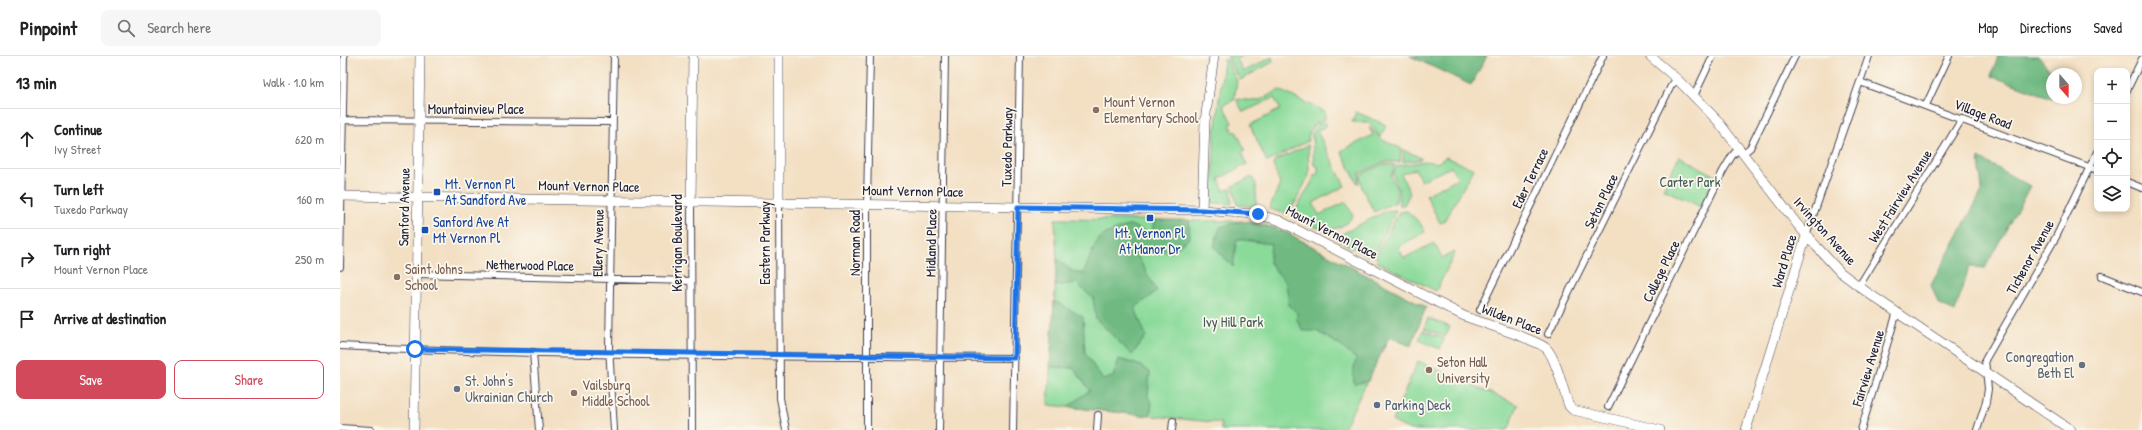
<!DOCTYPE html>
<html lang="en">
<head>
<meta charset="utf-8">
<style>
	body { margin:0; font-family:"Patrick Hand",sans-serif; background:#f6f6f6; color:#202124 }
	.controls { position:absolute; right:12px; top:12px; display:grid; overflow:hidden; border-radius:8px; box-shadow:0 2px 6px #0003 }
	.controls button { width:36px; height:36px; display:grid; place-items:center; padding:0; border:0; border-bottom:1px solid #e0e0e0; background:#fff; color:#202124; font:20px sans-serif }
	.compass { position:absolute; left:1706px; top:12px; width:36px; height:36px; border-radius:50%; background:#fff; box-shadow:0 2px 6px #0003; rotate:159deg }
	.stop { position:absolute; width:12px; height:12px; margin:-9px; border:3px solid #1a73e8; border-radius:50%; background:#fff }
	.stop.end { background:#1a73e8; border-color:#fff; box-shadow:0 1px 4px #0008 }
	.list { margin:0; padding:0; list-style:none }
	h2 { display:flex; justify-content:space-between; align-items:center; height:52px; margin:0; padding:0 16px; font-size:17px }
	h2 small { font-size:13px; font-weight:400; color:#757577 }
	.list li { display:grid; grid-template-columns:26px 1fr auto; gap:12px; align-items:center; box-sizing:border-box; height:60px; padding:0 16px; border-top:1px solid #e0e0e0 }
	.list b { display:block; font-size:15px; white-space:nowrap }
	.list p { margin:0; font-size:13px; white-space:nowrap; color:#757577 }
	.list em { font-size:13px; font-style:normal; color:#757577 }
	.actions { display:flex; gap:8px; padding:12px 16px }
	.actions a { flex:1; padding:9px 0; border:1px solid #d1495b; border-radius:8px; text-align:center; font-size:14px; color:#d1495b }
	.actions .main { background:#d1495b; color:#fff }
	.icon { flex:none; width:22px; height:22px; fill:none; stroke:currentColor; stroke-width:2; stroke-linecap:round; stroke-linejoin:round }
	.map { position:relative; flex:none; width:1802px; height:374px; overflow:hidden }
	header { display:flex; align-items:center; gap:24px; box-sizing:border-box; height:56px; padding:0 20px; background:#fff; border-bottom:1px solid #e0e0e0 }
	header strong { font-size:19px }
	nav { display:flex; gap:22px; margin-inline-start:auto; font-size:14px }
	.search { width:280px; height:36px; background:#f6f6f6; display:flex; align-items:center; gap:10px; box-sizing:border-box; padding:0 14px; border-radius:8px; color:#757577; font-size:15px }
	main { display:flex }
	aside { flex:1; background:#fff }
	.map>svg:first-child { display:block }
	.green { fill:#8ada9a; stroke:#567e6a }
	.forest { fill:#6fba82; stroke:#486e5e }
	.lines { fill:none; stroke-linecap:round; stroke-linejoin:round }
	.street-casing { stroke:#413e4f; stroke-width:8 }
	.secondary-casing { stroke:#413e4f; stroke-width:10 }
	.street { stroke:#fff; stroke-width:6 }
	.secondary { stroke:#fff; stroke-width:9 }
	.route { stroke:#1a73e8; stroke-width:5 }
	.education-dot { fill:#8d6e63; stroke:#fbf7ec; stroke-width:1.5 }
	.transit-dot { fill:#1a4fb4; stroke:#fbf7ec; stroke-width:1.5 }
	.worship-dot { fill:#6b7280; stroke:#fbf7ec; stroke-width:1.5 }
	.service-dot { fill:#5c6f8a; stroke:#fbf7ec; stroke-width:1.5 }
	.labels { text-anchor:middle; stroke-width:3.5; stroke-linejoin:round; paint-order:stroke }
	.education-label { font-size:14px; fill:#785e54; stroke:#fbf7ec; text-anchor:start }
	.street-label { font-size:14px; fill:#22223b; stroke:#fbf7ec }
	.park-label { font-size:14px; fill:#415958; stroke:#fbf7ec }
	.transit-label { font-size:14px; fill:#164399; stroke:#fbf7ec; text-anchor:start }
	.worship-label { font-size:14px; fill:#5b616d; stroke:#fbf7ec; text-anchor:end }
	.service-label { font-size:14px; fill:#4e5e75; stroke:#fbf7ec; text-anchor:start }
</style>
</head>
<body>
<header>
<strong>Pinpoint</strong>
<div class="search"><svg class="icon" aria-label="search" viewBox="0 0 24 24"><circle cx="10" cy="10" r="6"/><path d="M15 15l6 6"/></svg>Search here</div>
<nav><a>Map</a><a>Directions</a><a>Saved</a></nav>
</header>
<main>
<aside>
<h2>13 min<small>Walk · 1.0 km</small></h2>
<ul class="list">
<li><svg class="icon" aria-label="ahead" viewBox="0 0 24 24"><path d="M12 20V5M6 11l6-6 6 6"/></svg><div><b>Continue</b><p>Ivy Street</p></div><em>620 m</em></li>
<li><svg class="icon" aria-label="left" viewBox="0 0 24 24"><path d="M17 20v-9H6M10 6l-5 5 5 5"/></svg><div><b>Turn left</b><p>Tuxedo Parkway</p></div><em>160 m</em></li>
<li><svg class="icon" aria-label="right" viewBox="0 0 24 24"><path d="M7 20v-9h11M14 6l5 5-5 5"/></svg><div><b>Turn right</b><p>Mount Vernon Place</p></div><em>250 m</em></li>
<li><svg class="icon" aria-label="arrive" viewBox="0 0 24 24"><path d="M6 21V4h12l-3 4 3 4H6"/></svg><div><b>Arrive at destination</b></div></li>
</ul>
<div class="actions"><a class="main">Save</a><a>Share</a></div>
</aside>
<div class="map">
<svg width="1802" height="374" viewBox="0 0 1802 374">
	<rect width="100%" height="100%" fill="#fbf7ec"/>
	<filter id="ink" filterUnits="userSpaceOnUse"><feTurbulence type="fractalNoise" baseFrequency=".025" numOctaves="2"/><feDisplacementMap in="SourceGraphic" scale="8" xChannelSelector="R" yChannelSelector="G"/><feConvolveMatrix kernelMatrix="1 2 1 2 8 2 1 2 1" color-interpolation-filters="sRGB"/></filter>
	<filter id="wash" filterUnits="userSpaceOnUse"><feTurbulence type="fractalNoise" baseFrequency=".012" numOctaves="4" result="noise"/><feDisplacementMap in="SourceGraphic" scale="16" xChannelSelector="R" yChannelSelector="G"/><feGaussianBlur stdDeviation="0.9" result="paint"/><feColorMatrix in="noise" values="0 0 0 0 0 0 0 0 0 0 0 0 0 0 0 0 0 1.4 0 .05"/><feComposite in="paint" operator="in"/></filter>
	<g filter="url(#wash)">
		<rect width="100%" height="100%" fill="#f3dfc2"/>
		<path class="green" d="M887,0H902L897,3L903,16L932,1L933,6L900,24Z
			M884,4H887L897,25L894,44L883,49L892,67L890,69L893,76L896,75L905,94L902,96L907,108L879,123L884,135L891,132L892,148L872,147L874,85Z
			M939,34L985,56V64C973,67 969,73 968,85L927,106L910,69L941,53L934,42L903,56L896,43L918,45Z
			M1016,56L1046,69L1041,81L1028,66H1012Z
			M985,67L987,69L977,75L1005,130L973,147L979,159L1006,146L1013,160C995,183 975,171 953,162L954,157L973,124L974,119L978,118V110L974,109L972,78L978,68Z
			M1029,71L1043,84L1062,93L1060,106H1043L1020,117L1018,128L1001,95L1033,79Z
			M968,89L969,119L955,147L947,158L929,153L940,128L933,109L935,105Z
			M1064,94L1081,102V103L1063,106Z
			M1339,100L1376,120L1361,151L1323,133Z
			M1106,101L1134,113L1104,165L1100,167L1086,139L1118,122L1111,111L1081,125L1075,113L1061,118L1070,137L1064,149H1059V134L1053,118L1057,110L1085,105L1097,107Z
			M1043,108L1055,109L1051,120L1057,133L1056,146L1034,156L1022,132L1020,122L1022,118Z
			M912,121L916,128V150L897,149L893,130Z
			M1056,154L1033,200L1030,198L1028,200L994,182L1046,155Z
			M1067,155L1080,167L1085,176L1058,191L1064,202L1094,187L1102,202L1114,196L1115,197L1096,235L1037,206L1039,203L1035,201L1059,156Z
			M715,163L891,165C911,165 929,170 947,177L1086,251L1071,290L1049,281L1003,374H881V367L708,349L717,203Z
			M1088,262L1110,271L1105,281L1084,272Z
			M1083,274L1104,283L1100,293L1079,284Z
			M1078,305L1178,349L1168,374H1070L1052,365Z"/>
		<path class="forest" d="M1070,0H1147L1131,29Z
			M1658,0H1698L1713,18L1712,42L1651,20Z
			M1639,102L1690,130L1645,212L1629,211L1615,256L1598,247L1591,229L1642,135Z
			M814,164H849L850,182L830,196L791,189L817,235L795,252L806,280L792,299L756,263L753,242L736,227L715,230L717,203L732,215L743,218C759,182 751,181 791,169L812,179Z
			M901,165L932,171L947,177L1086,251L1071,290L1049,281L1028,325L1014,328L1013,316L1016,303L1001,290L977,275H963L957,264V257L949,249L946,227L929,206L931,188L897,183L893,211L874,190L880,171Z
			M714,245L743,261L745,297L763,324L773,321L779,303L799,309L810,316L808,341L812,347L810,360L728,351L750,334L733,312L710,311Z"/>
	</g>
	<g filter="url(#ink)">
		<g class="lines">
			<defs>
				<path id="street" d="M274,0L269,291L274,374
					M1520,26L1757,114
					M1787,34L1802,3
					M1354,40L1373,0
					M1586,49L1609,0
					M0,64L272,66
					M1403,97L1410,92L1455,0
					M1787,126L1802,132
					M351,146L352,374
					M439,147L440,342L446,374
					M1466,180L1529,0
					M0,211L4,0
					M77,218L351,225
					M1762,220L1802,236
					M1519,230L1622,63
					M1140,254L1263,0
					M1208,278L1331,30L1337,23
					M0,290C225,301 450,300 675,302
					M193,296L199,374
					M1268,351L1383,115L1392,100L1399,92
					M0,372L31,374
					M527,374V149L530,0
					M599,374L605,0
					M673,374L680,0
					M757,374L758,359
					M832,374L833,365
					M1521,374L1557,256
					M1637,374L1646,346L1648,333L1645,304L1716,181L1757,96"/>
				<path id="secondary" d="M1310,0L1337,23L1377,64L1457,168L1477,191L1500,216L1528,237L1731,374
					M0,140L862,154L915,158L938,164L1122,259C1138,266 1199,284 1207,293C1217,305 1223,334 1229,350L1233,354L1320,374
					M351,146L353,0
					M439,147V0
					M862,154L865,65L874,0
					M74,374L80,0
					M1406,374L1466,180"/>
			</defs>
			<use href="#street" class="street-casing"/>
			<use href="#secondary" class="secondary-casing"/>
			<use href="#street" class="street"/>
			<use href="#secondary" class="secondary"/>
		</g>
	</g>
	<g class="lines" filter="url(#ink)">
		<path class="route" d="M75,293L675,302L678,151L862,154L918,158"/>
	</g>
	<g class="education-dot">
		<circle cx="756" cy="54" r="4"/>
		<circle cx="57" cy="221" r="4"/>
		<circle cx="1089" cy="314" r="4"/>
		<circle cx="234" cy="337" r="4"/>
	</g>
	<g class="transit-dot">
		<rect x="93" y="132" width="8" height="8" rx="2"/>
		<rect x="806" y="158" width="8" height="8" rx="2"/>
		<rect x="81" y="170" width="8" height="8" rx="2"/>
	</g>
	<g class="worship-dot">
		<circle cx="1742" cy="309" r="4"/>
		<circle cx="117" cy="333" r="4"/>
	</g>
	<circle class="service-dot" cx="1037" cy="349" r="4"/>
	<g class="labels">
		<g class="education-label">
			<text x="764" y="51">Mount Vernon<tspan x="764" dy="16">Elementary School</tspan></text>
			<text x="65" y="218">Saint Johns<tspan x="65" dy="16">School</tspan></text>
			<text x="1097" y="311">Seton Hall<tspan x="1097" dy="16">University</tspan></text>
			<text x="242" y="334">Vailsburg<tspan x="242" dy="16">Middle School</tspan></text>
		</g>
		<g class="street-label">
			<text x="136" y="58">Mountainview Place</text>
			<text transform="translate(1643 58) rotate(21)" y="5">Village Road</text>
			<text transform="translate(667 91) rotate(-89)" y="5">Tuxedo Parkway</text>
			<text transform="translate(1190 122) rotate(-64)" y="5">Eder Terrace</text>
			<text transform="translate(249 130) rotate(1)" y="5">Mount Vernon Place</text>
			<text transform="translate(573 135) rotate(1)" y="5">Mount Vernon Place</text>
			<text transform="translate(1560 140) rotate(-58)" y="5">West Fairview Avenue</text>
			<text transform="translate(1261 145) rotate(-64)" y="5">Seton Place</text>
			<text transform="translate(64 151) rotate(-89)" y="5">Sanford Avenue</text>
			<text transform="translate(1485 175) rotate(48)" y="5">Irvington Avenue</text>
			<text transform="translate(992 176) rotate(27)" y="5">Mount Vernon Place</text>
			<text transform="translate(258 187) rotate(-89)" y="5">Ellery Avenue</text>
			<text transform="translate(337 187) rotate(-90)" y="5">Kerrigan Boulevard</text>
			<text transform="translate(425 187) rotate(-90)" y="5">Eastern Parkway</text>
			<text transform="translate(515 187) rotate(-90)" y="5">Norman Road</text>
			<text transform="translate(591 187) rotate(-89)" y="5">Midland Place</text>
			<text transform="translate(1690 201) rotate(-61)" y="5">Tichenor Avenue</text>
			<text transform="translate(1444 205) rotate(-73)" y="5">Ward Place</text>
			<text transform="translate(190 209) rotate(1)" y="5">Netherwood Place</text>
			<text transform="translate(1321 215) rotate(-64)" y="5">College Place</text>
			<text transform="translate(1172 263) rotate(21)" y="5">Wilden Place</text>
			<text transform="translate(1528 312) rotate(-73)" y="5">Fairview Avenue</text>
		</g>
		<g class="park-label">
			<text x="1350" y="131">Carter Park</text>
			<text x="893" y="271">Ivy Hill Park</text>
		</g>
		<g class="transit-label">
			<text x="105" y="133">Mt. Vernon Pl<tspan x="105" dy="16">At Sandford Ave</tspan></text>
			<text x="93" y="171">Sanford Ave At<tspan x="93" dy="16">Mt Vernon Pl</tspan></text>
			<text x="810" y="182" text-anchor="middle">Mt. Vernon Pl<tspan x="810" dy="16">At Manor Dr</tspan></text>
		</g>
		<g class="worship-label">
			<text x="1734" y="306">Congregation<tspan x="1734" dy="16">Beth El</tspan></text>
			<text x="125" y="330" text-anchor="start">St. John's<tspan x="125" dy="16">Ukrainian Church</tspan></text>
		</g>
		<g class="service-label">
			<text x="1045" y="354">Parking Deck</text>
		</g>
	</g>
</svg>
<div class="controls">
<button>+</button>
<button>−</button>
<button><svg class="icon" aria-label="locate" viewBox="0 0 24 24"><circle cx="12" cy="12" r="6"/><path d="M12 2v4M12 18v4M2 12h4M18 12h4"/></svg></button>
<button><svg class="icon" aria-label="layers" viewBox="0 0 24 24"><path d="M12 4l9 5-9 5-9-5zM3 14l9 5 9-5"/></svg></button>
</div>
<svg class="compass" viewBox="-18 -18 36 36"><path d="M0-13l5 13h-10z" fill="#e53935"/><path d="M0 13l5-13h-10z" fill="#757577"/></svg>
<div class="stop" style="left:75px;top:293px"></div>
<div class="stop end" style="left:918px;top:158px"></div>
</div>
</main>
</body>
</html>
